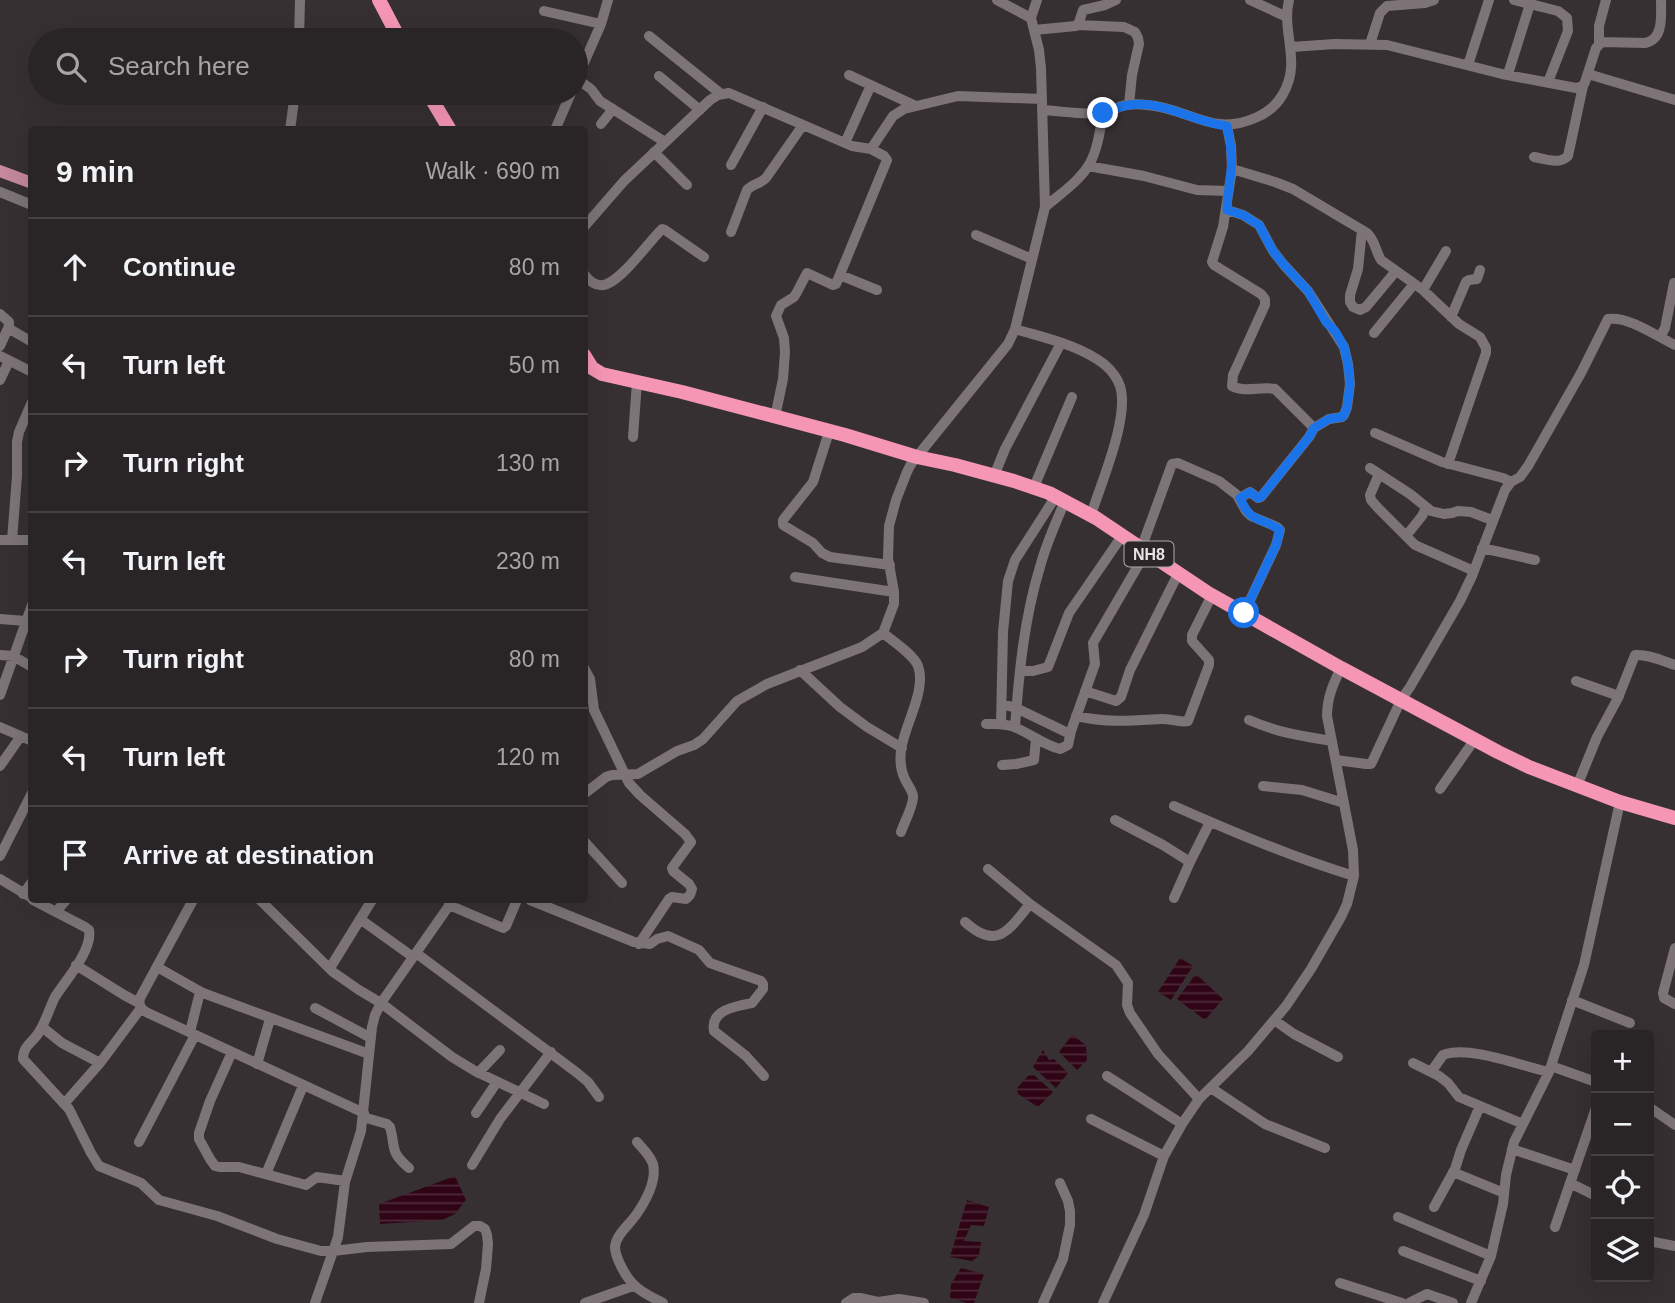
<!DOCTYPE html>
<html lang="en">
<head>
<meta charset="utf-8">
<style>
	body { margin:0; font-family:Helvetica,sans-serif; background:#353032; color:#f1f3f6 }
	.controls { position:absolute; right:21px; bottom:21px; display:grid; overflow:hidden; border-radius:7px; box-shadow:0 7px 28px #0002 }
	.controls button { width:63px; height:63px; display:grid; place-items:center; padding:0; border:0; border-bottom:2px solid #454143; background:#292426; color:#f1f3f6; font:35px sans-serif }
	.stop { position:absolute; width:21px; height:21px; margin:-16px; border:5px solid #1a73e8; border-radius:50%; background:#fff }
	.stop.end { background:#1a73e8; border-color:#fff; box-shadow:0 2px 7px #0008 }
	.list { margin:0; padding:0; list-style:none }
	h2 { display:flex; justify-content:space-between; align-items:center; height:91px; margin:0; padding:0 28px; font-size:30px }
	h2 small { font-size:23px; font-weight:400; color:#a5a4a7 }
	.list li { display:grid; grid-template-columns:46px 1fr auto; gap:21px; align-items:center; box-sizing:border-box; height:98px; padding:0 28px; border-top:2px solid #454143 }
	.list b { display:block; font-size:26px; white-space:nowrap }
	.list em { font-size:23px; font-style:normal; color:#a5a4a7 }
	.icon { flex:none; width:38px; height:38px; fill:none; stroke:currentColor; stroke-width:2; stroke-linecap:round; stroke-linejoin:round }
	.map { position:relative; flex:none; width:1675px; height:1303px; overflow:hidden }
	.search { position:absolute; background:#292426; box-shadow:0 7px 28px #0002; left:28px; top:28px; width:560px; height:77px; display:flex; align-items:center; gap:18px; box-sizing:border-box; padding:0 24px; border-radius:38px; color:#a5a4a7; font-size:26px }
	.panel { position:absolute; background:#292426; box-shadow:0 7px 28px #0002; left:28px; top:126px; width:560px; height:777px; border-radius:7px }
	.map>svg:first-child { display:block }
	.water { fill:url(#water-rules) }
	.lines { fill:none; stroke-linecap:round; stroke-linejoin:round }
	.minor { stroke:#7c7476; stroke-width:10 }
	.major { stroke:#c5889c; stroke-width:12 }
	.highway { stroke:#f696b5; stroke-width:14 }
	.route { stroke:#1a73e8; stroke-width:9 }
	.labels { text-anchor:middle; stroke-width:7; stroke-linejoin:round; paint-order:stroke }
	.shield { fill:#2d2628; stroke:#afaaac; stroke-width:2 }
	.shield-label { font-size:16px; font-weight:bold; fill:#e7e2e4 }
</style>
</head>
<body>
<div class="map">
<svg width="1675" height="1303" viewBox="0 0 1675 1303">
	<defs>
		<pattern id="water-rules" width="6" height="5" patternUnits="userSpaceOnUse" patternTransform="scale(1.75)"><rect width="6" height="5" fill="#2f0516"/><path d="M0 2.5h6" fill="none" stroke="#4d2938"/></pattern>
	</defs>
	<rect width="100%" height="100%" fill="#373032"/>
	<path class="water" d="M1180,958L1193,966L1171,1000L1158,992Z
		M1196,974L1223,999L1205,1020L1177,999Z
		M1072,1035L1086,1045L1087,1060L1077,1070L1059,1052Z
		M1043,1050L1049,1060L1054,1059L1068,1073L1056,1088L1033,1067Z
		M1034,1075L1053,1092L1038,1107L1018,1094L1017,1088L1028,1076Z
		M455,1176L466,1200L455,1214L442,1220L380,1224L379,1204Z
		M967,1200L989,1207L984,1226L971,1225L964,1241L981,1242L979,1256L972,1261L950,1257Z
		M961,1268L984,1274L974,1303H967L950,1298L951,1284Z"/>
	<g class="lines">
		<path class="minor" d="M997,0L1031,18
			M1250,0L1287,17
			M1514,0L1558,11L1567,18L1568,31L1548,82
			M544,11L601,24
			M1078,25L1124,27L1135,32L1138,38L1139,44L1132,75L1129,105
			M1034,30L1076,26L1079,22L1083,10L1105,5L1116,0
			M649,36L721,94
			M299,40L300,0
			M1370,44L1380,13L1387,6L1425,3L1434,0
			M1599,44V26L1606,0
			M1291,47L1335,44L1387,45L1502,74L1576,88L1583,86L1585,82L1596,48L1602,42L1645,43C1664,39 1661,16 1661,0
			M1468,65L1489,0
			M1508,74L1531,1
			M1588,74L1675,100
			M849,75L916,106
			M659,76L700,110
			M577,79L591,89L600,101L665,142
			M576,81L601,24L608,0
			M1042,110C1061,111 1082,115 1101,113C1109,112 1117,107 1126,105C1133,104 1140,104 1147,105C1189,108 1212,137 1255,118C1267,113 1277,105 1283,94C1302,62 1281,32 1289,0
			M601,124L613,109
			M1227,126L1231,146L1232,169L1223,227L1212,262L1214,265L1261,294L1265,299V305L1233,375L1232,386C1245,393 1261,386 1275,389L1314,428L1309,437L1261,497L1258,498L1250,492L1240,498
			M290,130L295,93
			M555,130L571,93
			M845,143L871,85
			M654,152L687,185
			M1534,157C1545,159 1559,165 1568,156L1583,86
			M731,165L763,107
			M1088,166L1144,176L1197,190L1228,191
			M1232,169L1275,182L1293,189L1367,233C1375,240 1375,250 1381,260L1423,290L1459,324L1480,337L1486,348V353L1448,464
			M0,192L32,205
			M1045,207C1060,194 1080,181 1090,163C1098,148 1100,130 1103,113
			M1227,210L1243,215L1259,225L1273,251L1284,265L1308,291L1344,347L1348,364L1350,384L1347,407L1344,415L1342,417L1329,419L1314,428
			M584,227L624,181L710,100L718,95L729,93L852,146L871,149L893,116L904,109L958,96L1042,99
			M1362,230L1358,269L1350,295V302L1353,307L1360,310L1366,307L1396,271
			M731,232L747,190C752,184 760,184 766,178L803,125
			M976,235L1032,259
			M584,274C590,282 597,288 607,284C624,277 648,243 662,229L665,230L704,257
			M840,275L877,290
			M1423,290L1446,251
			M0,314L9,322V326L0,346
			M1451,317L1466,282L1469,280L1477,279L1480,270
			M8,328L32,342
			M1015,329C1045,338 1079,345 1104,364C1111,370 1117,377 1120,386C1130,417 1101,483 1091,515
			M1374,333L1414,284
			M1660,337L1665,328L1674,283
			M0,356L32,372
			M0,380L9,361
			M775,417L783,379L785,352L784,338L776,316L781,305L794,297L797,292L807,273L833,285L836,284L887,160L884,156L871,149
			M829,432L813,482L783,520V525L813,543L822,553L830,557L890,565
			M1375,433L1442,462L1503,478L1511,482
			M633,437L637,382
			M1370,468L1410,494L1431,511L1444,514L1452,513L1458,511L1471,512L1492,520
			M1379,474L1370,495L1371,500L1378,508L1415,545L1474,571
			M994,476L1005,449L1061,343
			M1034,487L1072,397
			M1406,536L1422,516L1426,508
			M0,540H32
			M12,540L17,476V442L19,432L32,402
			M1482,548L1535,560
			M1141,549L1172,464L1178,463L1219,481L1237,495L1246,511L1251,516L1277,527L1280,530L1276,545L1244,613
			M795,577L894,592
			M0,619L26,621
			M883,633C893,641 914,655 918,666C927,690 904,726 901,750C900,759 900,768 904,777C906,783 912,789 913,796C914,805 904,823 901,832
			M0,655L13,656L32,667
			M584,668L590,679L594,710L629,783L640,795L685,834L691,842L672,868L673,871L689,884L692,889L690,895L686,899L672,897L669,899L639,944
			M800,670L840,707L867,727L902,748
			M1020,671H1033L1048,667L1069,613L1122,536
			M1576,681L1619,696
			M1085,691L1116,701L1121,697L1130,670L1178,574
			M0,695L32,605
			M1002,704L1016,708L1070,734
			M1076,716C1109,723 1128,721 1160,719C1170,718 1178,723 1188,721L1209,665V660L1192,641V635L1212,595
			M1249,720C1279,733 1301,736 1332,741
			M986,724C996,724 1005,723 1014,727C1030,733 1043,745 1060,749L1068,745L1071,731L1095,664L1093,643L1146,552
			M1001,724L1003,632L1008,581L1015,560L1056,496
			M0,727L32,741
			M1015,727C1019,673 1024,619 1040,567C1046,544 1056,522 1065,501
			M1336,760L1366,764H1371L1373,760L1401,700L1410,687L1460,601L1472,576L1505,490L1511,482L1520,477L1528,466L1581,373L1608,319C1629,316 1656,336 1675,345
			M1002,765L1016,764L1034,760L1036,739
			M0,766L21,736
			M1263,786L1302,790L1344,803
			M1577,786L1597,737L1618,698L1635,655C1648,654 1663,661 1675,665
			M1440,789L1475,739
			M584,794L606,777L612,775L638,774L677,751L694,745L703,739L737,701L767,684L862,647L883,633L894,604V592L888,558L889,526L896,500L907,472L911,464L1008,344L1015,329L1045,207L1041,68L1039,50L1031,18L1037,0
			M1174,806C1233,832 1292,857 1354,876
			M1115,820L1163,845L1190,862
			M584,841L622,883
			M0,856L32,793
			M988,869L1030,904L1116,965L1128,983L1127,1005L1130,1013L1158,1054L1199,1099
			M0,879L32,898
			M23,894L32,882
			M1174,898L1190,862L1210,822
			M33,900L85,927L89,930C93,950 65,981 55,997C49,1009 46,1021 39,1032C33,1043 23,1045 23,1059L69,1109L91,1153L99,1166L141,1183L159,1200L217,1216L277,1239L321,1251H333L367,1247L451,1244L474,1226H480L485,1229L487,1235L488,1244L486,1269L479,1303
			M193,900L140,998C138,1006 142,1010 148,1013L364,1113
			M260,900L333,972L359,990L381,1003L452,1057L475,1071L544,1104
			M530,900L634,942L650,944L657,939L668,936L699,950L710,963L761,981L763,984V989L752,1003C736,1006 710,1010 714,1031L746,1056L764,1076
			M449,905L503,928L506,926L517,900
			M56,912L66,900
			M360,919L413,957
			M965,922C997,951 1009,930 1030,904
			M1675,948L1663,993L1664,998L1675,1004
			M416,953L576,1072L588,1082L599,1097
			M76,965L124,995L139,1003
			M157,967L203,993L369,1054
			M330,968L372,900
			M1572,1000L1630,1023
			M315,1008L371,1038
			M1274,1020L1294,1034L1338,1057
			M42,1027L62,1043L100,1063
			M190,1032L200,992
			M232,1052L210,1101L199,1133V1139L210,1159L215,1166L219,1167H239L306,1185L317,1177L345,1181
			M1413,1063L1439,1076L1448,1083L1459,1097L1523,1124
			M257,1064L270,1019
			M1551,1066L1596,1082
			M1431,1072L1443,1055C1470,1045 1521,1066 1549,1072
			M478,1073L500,1050
			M1107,1076L1182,1124
			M1211,1088L1265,1124L1325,1148
			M64,1104L100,1063L141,1008
			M1649,1107L1675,1125
			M476,1113L497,1082
			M363,1117L387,1124L390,1127C396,1148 389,1151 409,1168
			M1091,1119L1164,1156
			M139,1142L195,1035
			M637,1142C643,1149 650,1155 653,1164C657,1181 645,1202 636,1215C629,1225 616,1235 615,1247C615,1255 619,1262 622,1268C632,1288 644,1293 663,1303
			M1512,1149L1575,1170
			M472,1165L500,1119L551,1052
			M1453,1172L1504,1193
			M266,1174L303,1086
			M1570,1183L1596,1196
			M1434,1207L1455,1169L1461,1150L1480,1106
			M1398,1217L1491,1256
			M1555,1227L1596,1108
			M1649,1241L1675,1246
			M1403,1251L1481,1281
			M1340,1283L1402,1303
			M315,1303L338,1237L345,1182L361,1131L372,1027L375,1015L381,1003L453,900
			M585,1303L633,1286
			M846,1303L854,1298H860L878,1302L899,1299L924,1303
			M1043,1303L1063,1259L1070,1225V1211L1068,1201L1060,1183
			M1103,1303L1144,1215L1164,1156L1182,1124L1199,1099L1248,1051L1286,1006L1311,969L1341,917L1347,904L1354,876L1353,850L1327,716C1327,698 1333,684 1341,668
			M1409,1303L1427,1294L1453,1303
			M1471,1303L1491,1256L1503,1204L1506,1175L1514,1142L1549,1072L1584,965L1620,802"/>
		<path class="major" d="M0,171L32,183"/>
		<path class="highway" d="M379,0L400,40
			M428,93L450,130
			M584,355L592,368L602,374L682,392L845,435L917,457L955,465L1014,481L1049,493L1096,518L1208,593L1341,668L1498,752L1529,767L1620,802L1675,818"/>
	</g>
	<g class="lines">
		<path class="route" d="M1103,113C1111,110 1120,106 1129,105C1163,100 1194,122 1227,126C1230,140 1233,156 1231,171C1230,184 1227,197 1227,210L1243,215L1259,225L1273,251L1284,265L1308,291L1326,322L1335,331L1344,347L1348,364L1350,384L1347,407L1344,415L1342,417L1329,419L1314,428L1309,437L1261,497L1258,498L1250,492L1240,498C1251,525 1261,516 1280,530L1276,545L1244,613"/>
	</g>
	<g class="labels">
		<rect class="shield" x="1124.5" y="541.5" width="49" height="25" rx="5"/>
		<g class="shield-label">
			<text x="1149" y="560">NH8</text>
		</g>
	</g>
</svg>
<div class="controls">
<button>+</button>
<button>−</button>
<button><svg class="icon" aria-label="locate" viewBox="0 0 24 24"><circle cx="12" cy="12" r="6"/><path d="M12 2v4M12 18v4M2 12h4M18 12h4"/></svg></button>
<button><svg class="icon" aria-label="layers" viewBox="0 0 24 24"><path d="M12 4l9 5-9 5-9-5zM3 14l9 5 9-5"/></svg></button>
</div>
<div class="stop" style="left:1244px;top:613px"></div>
<div class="stop end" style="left:1103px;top:113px"></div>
<div class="search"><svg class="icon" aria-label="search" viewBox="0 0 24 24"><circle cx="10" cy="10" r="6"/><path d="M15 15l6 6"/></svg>Search here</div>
<section class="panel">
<h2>9 min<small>Walk · 690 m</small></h2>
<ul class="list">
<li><svg class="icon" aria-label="ahead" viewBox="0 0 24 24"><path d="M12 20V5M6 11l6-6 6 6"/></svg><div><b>Continue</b></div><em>80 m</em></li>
<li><svg class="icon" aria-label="left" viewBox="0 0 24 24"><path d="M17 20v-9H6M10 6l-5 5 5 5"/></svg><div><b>Turn left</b></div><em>50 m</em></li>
<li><svg class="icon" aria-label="right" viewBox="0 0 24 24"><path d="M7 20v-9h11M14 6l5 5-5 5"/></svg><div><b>Turn right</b></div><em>130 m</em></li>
<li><svg class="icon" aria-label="left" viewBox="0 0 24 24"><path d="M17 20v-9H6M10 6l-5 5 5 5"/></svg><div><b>Turn left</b></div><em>230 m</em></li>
<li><svg class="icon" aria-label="right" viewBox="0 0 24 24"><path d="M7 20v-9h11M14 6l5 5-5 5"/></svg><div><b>Turn right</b></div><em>80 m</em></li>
<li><svg class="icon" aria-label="left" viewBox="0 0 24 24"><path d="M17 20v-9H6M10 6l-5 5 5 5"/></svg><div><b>Turn left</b></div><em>120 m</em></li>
<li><svg class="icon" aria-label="arrive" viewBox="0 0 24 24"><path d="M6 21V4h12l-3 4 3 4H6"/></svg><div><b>Arrive at destination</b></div></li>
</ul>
</section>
</div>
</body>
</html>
